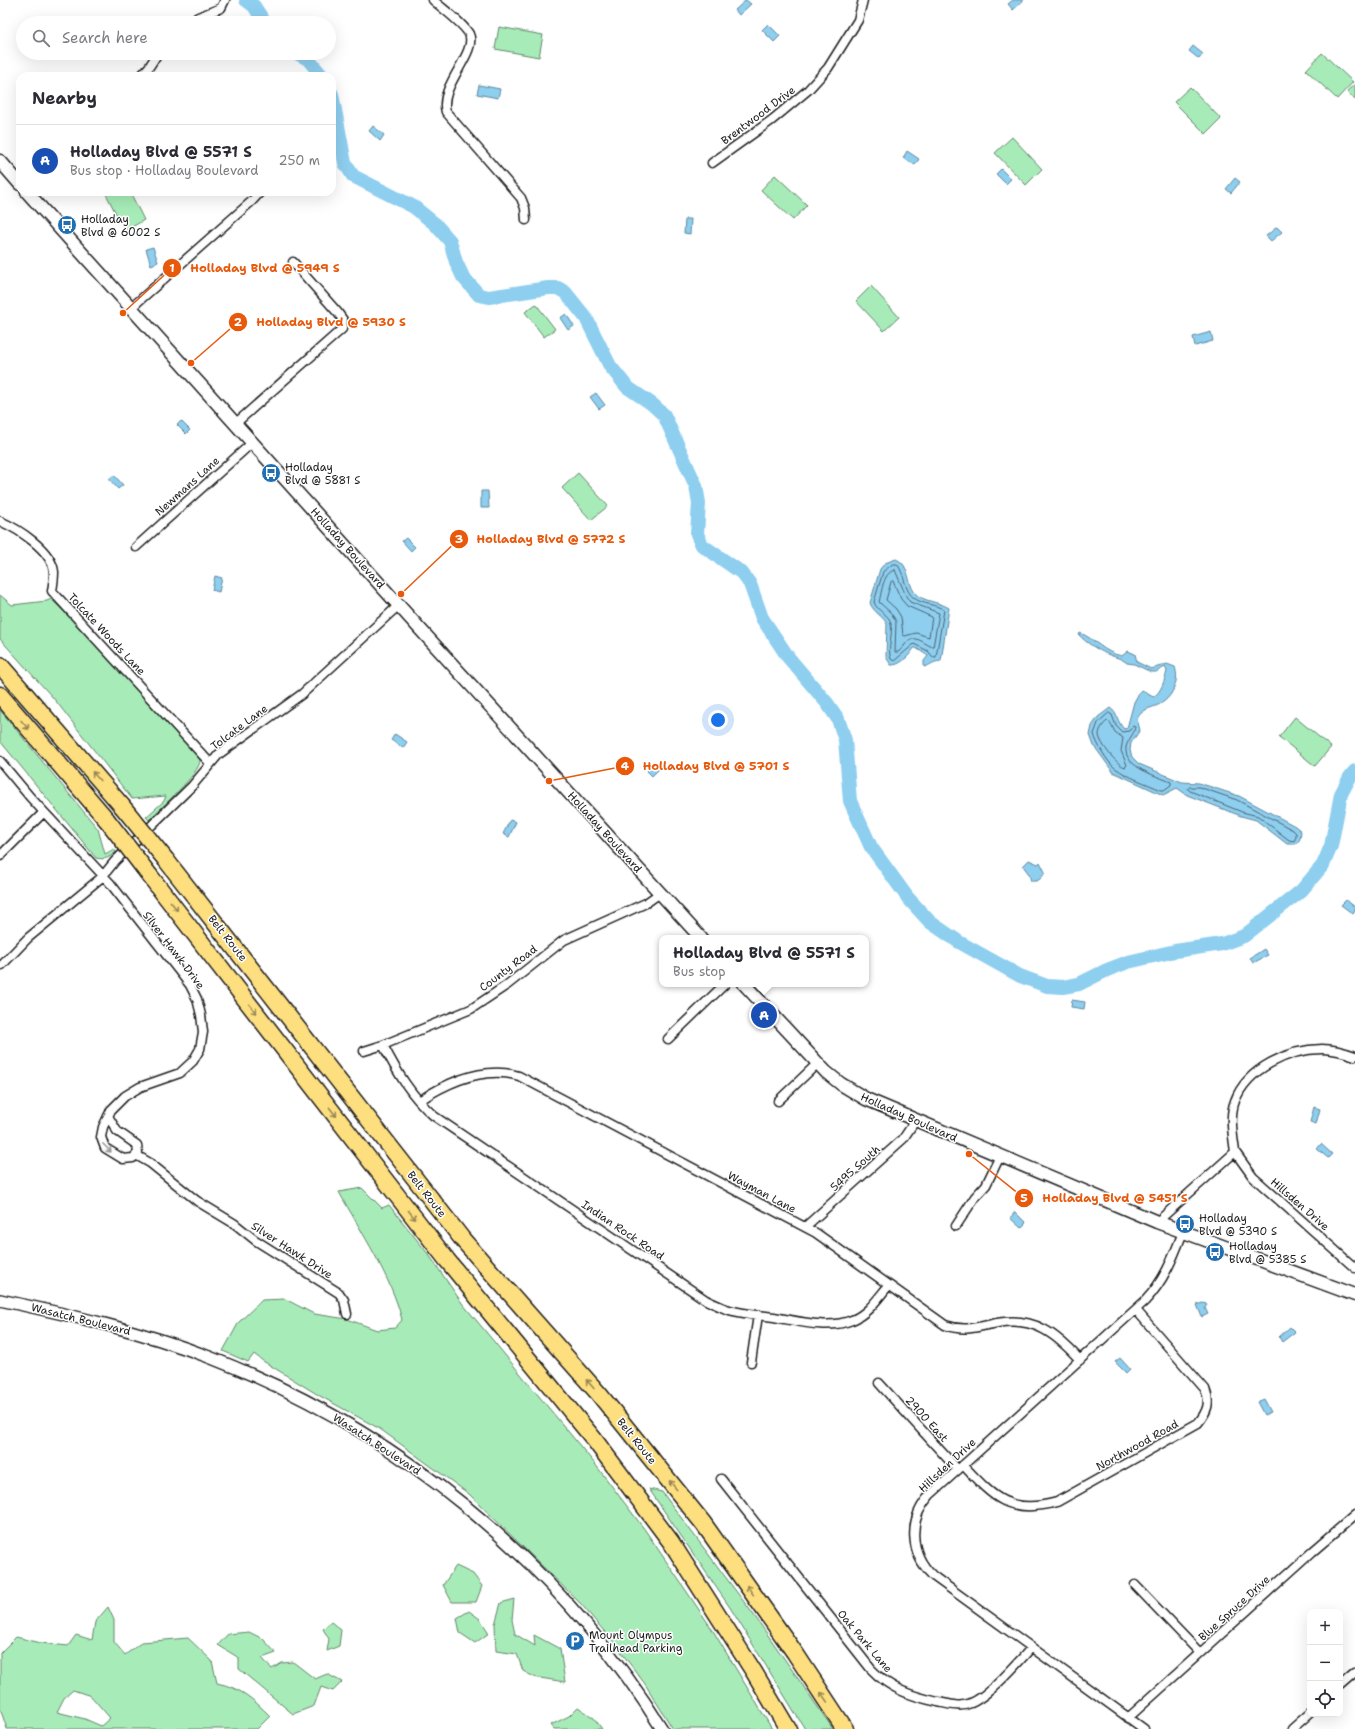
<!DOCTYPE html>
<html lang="en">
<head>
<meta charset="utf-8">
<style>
	body { margin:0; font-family:"Shantell Sans",sans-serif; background:#f7f7f7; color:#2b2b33 }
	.controls { position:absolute; right:12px; bottom:12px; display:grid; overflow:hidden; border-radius:8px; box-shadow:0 4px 16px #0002 }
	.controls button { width:36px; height:36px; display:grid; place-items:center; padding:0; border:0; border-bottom:1px solid #e1e1e2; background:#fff; color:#2b2b33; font:20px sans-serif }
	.you { position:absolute; left:718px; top:720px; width:14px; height:14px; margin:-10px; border:3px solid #fff; border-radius:50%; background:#1a73e8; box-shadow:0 0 0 6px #1a73e833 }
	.badge { display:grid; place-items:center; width:26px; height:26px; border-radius:50%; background:#1f6fb2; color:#fff; font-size:13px; font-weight:700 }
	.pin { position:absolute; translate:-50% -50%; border:2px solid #fff; box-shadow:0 1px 4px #0006 }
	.popup { position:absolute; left:659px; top:935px; width:210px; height:52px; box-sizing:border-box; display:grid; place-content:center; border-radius:8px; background:#fff; filter:drop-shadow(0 1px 3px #0005); font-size:13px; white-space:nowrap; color:#7c7c81 }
	.popup b { font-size:15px; color:#2b2b33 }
	.popup::after { content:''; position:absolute; left:50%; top:100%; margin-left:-8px; border:8px solid transparent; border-top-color:#fff }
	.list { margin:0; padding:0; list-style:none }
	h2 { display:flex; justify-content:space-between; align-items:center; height:52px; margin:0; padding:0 16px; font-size:17px }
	h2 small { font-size:13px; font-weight:400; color:#7c7c81 }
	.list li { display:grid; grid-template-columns:26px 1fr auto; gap:12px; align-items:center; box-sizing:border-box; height:72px; padding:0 16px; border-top:1px solid #e1e1e2 }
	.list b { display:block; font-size:15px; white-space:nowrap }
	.list p { margin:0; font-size:13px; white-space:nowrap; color:#7c7c81 }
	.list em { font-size:13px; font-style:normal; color:#7c7c81 }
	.icon { flex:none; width:22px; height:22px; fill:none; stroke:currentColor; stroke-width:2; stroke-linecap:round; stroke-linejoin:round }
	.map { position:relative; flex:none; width:1355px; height:1729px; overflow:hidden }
	.search { position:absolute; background:#fff; box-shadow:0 4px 16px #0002; left:16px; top:16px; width:320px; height:44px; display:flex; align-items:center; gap:10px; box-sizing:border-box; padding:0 14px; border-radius:22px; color:#7c7c81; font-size:15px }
	.panel { position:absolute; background:#fff; box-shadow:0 4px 16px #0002; left:16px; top:72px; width:320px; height:124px; border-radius:12px }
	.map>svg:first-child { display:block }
	.green { fill:#a7ecb8; stroke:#62846a; fill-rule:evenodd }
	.water { fill:#8eceef; stroke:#60879b }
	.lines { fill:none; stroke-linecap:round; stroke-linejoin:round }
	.shore { stroke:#4a6370; stroke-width:1 }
	.river { stroke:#8eceef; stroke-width:14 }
	.minor-casing { stroke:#1c1c1c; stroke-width:11 }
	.tertiary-casing { stroke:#1c1c1c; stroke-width:14 }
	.secondary-casing { stroke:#1c1c1c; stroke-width:15 }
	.motorway-casing { stroke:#1c1c1c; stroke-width:19 }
	.minor { stroke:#fff; stroke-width:8 }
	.tertiary { stroke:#fff; stroke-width:11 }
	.secondary { stroke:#fff; stroke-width:12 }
	.motorway { stroke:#fedf80; stroke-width:16 }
	.motorway-bridge-casing { stroke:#1c1c1c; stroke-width:19; stroke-linecap:butt }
	.motorway-bridge { stroke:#fedf80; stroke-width:16 }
	.oneway { stroke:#988753 }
	.oneway2 { stroke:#999 }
	.labels { text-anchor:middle; stroke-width:3; stroke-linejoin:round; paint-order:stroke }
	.street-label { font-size:11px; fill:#1c1c1c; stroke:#fff }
	.poi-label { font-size:11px; fill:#1c1c1c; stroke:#fff; text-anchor:start }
	.leader { fill:none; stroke:#e8590c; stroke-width:1.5 }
	.callout-dot { fill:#e8590c; stroke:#fff; stroke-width:1.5 }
	.mark-label { font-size:12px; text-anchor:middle; font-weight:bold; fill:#fff }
	.callout-label { font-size:12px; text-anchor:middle; font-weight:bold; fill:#e8590c; stroke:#fff; stroke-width:3; stroke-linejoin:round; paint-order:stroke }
</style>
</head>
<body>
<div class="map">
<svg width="1355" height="1729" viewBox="0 0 1355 1729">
	<rect width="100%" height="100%" fill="#fff"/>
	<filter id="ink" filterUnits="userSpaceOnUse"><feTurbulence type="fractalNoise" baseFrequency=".025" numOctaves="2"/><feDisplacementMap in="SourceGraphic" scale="8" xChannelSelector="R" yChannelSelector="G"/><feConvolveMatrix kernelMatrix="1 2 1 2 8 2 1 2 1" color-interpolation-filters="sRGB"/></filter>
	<g filter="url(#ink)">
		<path class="green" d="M499,27L543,35L539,57L495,49Z
			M1322,53L1353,82L1337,99L1306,70Z
			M1355,84V100L1347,91Z
			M1190,87L1221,119L1206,134L1174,102Z
			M1012,137L1042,169L1026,185L995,153Z
			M775,175L807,205L793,220L761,190Z
			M109,192H130L144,220L125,231L106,194Z
			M871,286L899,317L884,331L856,301Z
			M536,304L555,329L544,337L525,312Z
			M578,473L608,506L591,520L562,488Z
			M0,595L12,605L47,601L51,599L83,630L167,721L200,760C201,773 159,809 149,820L146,817L164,801L166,796L132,799L55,700L0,639Z
			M0,710L98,829L105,854L114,849L116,852C109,858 105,860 96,858L0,741Z
			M1295,717L1331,747L1315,766L1279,737Z
			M362,1188L382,1208L389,1205L429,1255L462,1303L595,1464L645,1530L712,1629L772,1729H673L645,1684L615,1644L581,1604L469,1494L380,1429L320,1396L263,1361L254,1354L248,1362L223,1351L239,1322L262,1300L285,1299L314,1314L347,1319L377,1330L395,1328L402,1320C392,1278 360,1230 339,1192Z
			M649,1489L662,1492L756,1618L833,1729H805L731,1609Z
			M456,1566L473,1574L482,1586L476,1602H452L443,1585Z
			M514,1599L512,1620L515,1634L535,1646L534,1635L560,1649L565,1682L534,1677L523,1671L517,1654L496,1651L495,1624L501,1603Z
			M108,1607L114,1620V1642L125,1655L142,1642L188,1638L212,1661L217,1683C241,1688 253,1699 270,1716L257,1729H7L0,1708V1653L16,1637L41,1643L68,1646L76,1635L92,1640L95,1622ZM73,1690L91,1696L110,1718L101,1726L85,1719L57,1712L64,1698Z
			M469,1611L480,1619L489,1633L475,1643L460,1633L457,1618Z
			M331,1622L341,1630L339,1646L327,1651L329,1639L323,1629Z
			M249,1632L263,1639L276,1653L262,1658L272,1669L282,1663L293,1662L315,1679L327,1674L342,1682L333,1691L321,1687L314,1706L293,1714L239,1669V1658L218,1645L228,1634Z
			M578,1707L594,1718L602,1729H554L551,1725L569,1716Z"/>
		<path class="water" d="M746,0L751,4L739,15L735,10Z
			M1013,0H1024L1013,10L1008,4Z
			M768,24L780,36L774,42L762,30Z
			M1193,46L1203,54L1199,59L1189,51Z
			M479,85L500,89L498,98L477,94Z
			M373,126L384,135L380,141L369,131Z
			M907,151L919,159L915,165L903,158Z
			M1001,169L1011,179L1006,184L996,174Z
			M1235,178L1240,182L1231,193L1226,189Z
			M685,219H691L690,234L684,233Z
			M1277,227L1282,232L1271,241L1266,236Z
			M153,247L158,262L151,265L146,249Z
			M566,314L574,326L568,330L560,318Z
			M1211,332L1213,341L1195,346L1193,337Z
			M596,393L605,405L599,409L590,397Z
			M181,421L190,430L186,434L177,425Z
			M114,475L123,485L118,489L109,479Z
			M481,491H488L489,508H481Z
			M406,538L415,547L411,551L402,541Z
			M896,559C910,564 907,583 915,593C921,601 940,602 949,608L941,661C931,662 932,665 924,667V661L928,656L916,648H914C910,655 900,666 891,665L886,657L887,624C883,616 873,612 870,603L880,569L885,563Z
			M215,576L222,578L219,592L212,590Z
			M1080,633C1094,638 1104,653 1122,656L1128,651L1135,654L1137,662L1151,669L1167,664L1175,667C1180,681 1172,699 1158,705C1149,709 1142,709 1137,719L1140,730L1131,743L1130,750L1132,757L1139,764L1182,782L1199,783L1239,796L1295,826L1301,831L1300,839L1296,844H1287L1256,820L1241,816L1187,795L1177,788L1163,795L1113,772L1094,746L1090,735L1092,726L1098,717L1110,708C1118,713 1117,722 1124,729L1127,728L1134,702L1139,693L1143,691L1153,697C1161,693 1165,679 1167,671L1165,667L1156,672H1151L1134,664L1127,663C1121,658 1114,657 1107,654C1098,650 1085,642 1079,635Z
			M395,734L407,742L403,748L391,740Z
			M657,762L661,767L652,776L647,771Z
			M510,820L516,822L509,837L503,834Z
			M1029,860L1038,864L1040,862L1045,872C1042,878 1039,882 1031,881L1029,874L1023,866Z
			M1346,900L1355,907V911L1353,914L1341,905Z
			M1264,949L1268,955L1253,963L1250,958Z
			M1072,1000L1085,1002L1084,1009L1071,1007Z
			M1314,1107L1320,1109L1316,1124L1310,1122Z
			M1321,1144L1332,1154L1328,1158L1317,1149Z
			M1015,1212L1026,1223L1021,1228L1010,1218Z
			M1202,1303L1207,1304L1205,1308L1208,1314L1202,1317L1197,1305Z
			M1290,1327L1295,1332L1282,1342L1279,1337Z
			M1120,1358L1130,1369L1126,1373L1115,1362Z
			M1264,1399L1271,1412L1264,1415L1257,1402Z"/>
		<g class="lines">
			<path class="shore" d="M893,564H897C905,574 904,591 914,598C923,605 936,604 944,610L936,657H933L928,651L914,644L894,661L891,659C887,649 893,635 891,624C890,614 877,612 874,602L883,572Z
				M895,570L906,596L910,602L939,613L933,647C925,645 915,633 907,642C904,646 902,649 898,652H895L896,621L891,613L879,602C882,591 883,572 895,570Z
				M893,581L901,599L907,606L932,617L929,637L916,633L905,636L903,635L901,617L896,609L886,600L891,582Z
				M1109,713L1112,715L1116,726L1122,732L1129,731L1133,726L1135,727C1134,735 1128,739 1126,747C1123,767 1157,776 1171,782V785L1164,790H1161C1146,783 1129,778 1115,768C1108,763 1096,743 1094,734L1098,723Z
				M1107,721L1110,722L1115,732L1123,738L1121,751L1127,765L1125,767C1117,765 1100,744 1099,735C1099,730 1103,724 1107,721Z
				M1190,787H1199L1237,800L1293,830L1296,833V837L1294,841L1289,840L1258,816L1242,812L1190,791L1188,789Z"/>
			<path class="river" d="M246,0L254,6L265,23
				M297,53L308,59L322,76
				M332,94L345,163L353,176L414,207L435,224L450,241L456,262L463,277L479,295L489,297L548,288H558L566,293L586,318L610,366L627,387L652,404L664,415L696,486L699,503L697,534L702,545L742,573L750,584L762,618L788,657L827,703L838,719L845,740L850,801L871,847L908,898L930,922L959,942L1020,976L1047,986L1063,987L1079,984L1107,970L1128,962L1175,951L1222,944L1244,936L1301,891L1323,865L1331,846L1341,794L1350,777L1355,771"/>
			<defs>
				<path id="minor" d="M433,0C443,9 463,23 469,34C478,53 438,86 446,112L521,198L525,208L526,220
					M191,23L198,17L221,8L225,0
					M141,76L149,67L158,53
					M712,163L772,120L808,90L828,68L858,20L863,0
					M132,307L252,201L260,192
					M236,423L342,329L343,320L338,313L293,262
					M0,521C18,529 52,550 54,572C54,578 53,585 52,591L210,763
					M136,547L253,442
					M0,761L30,797L110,883L190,985L197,999L201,1015L203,1032L200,1049L193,1061L180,1073L140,1087L125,1096L111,1110L103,1127L101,1137L105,1148L123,1159L133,1158L138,1153L137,1145L117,1131L108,1116
					M0,856L44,812
					M2,965L28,938L102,877L115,861L192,786L219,754L302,694L399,605
					M668,1039L725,984
					M383,1045C397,1072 411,1096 434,1116L706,1300C712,1303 719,1306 726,1309C741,1314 758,1315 774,1317C798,1321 828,1330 852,1320C868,1314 878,1298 889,1285
					M364,1051L383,1045L471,1009L507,985L564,940L646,903L660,893
					M419,1101C448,1082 485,1066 519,1076L816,1233L945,1325C964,1332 978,1327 997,1323C1034,1316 1056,1334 1080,1360
					M778,1101L818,1063
					M1235,1152L1253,1177L1355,1268
					M136,1155L150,1163L197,1201L235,1224L255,1240L339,1293L344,1300L347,1314
					M1157,1222L1235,1152C1233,1136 1229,1116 1235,1101C1247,1068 1290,1049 1322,1049C1334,1049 1344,1052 1355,1056
					M956,1226L975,1197L986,1185L1000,1156
					M805,1227L903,1139L915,1121
					M751,1362L758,1315
					M879,1383L958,1470
					M963,1465C994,1498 1009,1515 1057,1502L1198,1423C1207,1412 1211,1403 1205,1389L1136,1310
					M721,1479L871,1669C890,1689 911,1696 938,1702C949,1704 960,1708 971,1703C989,1696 1018,1663 1031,1648
					M1135,1585L1200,1653
					M1340,1686L1355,1673
					M1128,1718L1312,1552L1355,1515
					M1144,1729L933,1576C909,1553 908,1519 930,1495L1145,1301C1164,1281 1173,1258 1183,1232
					M1292,1729L1310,1713"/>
				<path id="tertiary" d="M0,1300C70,1315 142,1331 209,1357C394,1428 557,1560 662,1729"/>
				<path id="secondary" d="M0,161L20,184
					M27,192L420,629L701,938
					M744,984L826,1072L841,1084L866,1099L1157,1222L1355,1295"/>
				<path id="motorway" d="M0,665L122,806
					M0,695L107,820
					M166,860L463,1240L599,1394L703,1523L795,1653L845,1729
					M150,876L447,1260L593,1438L671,1542L754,1672L788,1729"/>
			</defs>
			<use href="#minor" class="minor-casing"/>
			<use href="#tertiary" class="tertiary-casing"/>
			<use href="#secondary" class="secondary-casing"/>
			<use href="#motorway" class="motorway-casing"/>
			<use href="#minor" class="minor"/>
			<use href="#tertiary" class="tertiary"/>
			<use href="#secondary" class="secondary"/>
			<use href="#motorway" class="motorway"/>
			<defs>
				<path id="motorway-bridge" d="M122,806L166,860
					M107,820L150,876"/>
			</defs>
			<use href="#motorway-bridge" class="motorway-bridge-casing"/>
			<use href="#motorway-bridge" class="motorway-bridge"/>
		</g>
		<defs><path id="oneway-shaft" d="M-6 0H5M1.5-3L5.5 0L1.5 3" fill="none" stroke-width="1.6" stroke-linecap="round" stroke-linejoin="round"/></defs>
		<g class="oneway">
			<use href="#oneway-shaft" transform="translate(25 725) rotate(49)"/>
			<use href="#oneway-shaft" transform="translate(96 776) rotate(-130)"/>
			<use href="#oneway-shaft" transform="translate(174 906) rotate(52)"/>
			<use href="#oneway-shaft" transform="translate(253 1009) rotate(52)"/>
			<use href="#oneway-shaft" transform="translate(333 1112) rotate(52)"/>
			<use href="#oneway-shaft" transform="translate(412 1215) rotate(52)"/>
			<use href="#oneway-shaft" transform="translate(590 1384) rotate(-131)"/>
			<use href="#oneway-shaft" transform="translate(673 1485) rotate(-129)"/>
			<use href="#oneway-shaft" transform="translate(750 1590) rotate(-125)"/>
			<use href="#oneway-shaft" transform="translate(824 1697) rotate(-124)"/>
		</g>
		<use class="oneway2" href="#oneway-shaft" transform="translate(107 1148) rotate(45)"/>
	</g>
	<defs>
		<symbol id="bus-disc" viewBox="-11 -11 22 22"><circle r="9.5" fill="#1f6fb2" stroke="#fff"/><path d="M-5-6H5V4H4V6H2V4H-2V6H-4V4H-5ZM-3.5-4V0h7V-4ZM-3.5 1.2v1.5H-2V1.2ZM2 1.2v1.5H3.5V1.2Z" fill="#fff"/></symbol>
		<symbol id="parking-disc" viewBox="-11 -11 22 22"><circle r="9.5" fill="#1f6fb2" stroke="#fff"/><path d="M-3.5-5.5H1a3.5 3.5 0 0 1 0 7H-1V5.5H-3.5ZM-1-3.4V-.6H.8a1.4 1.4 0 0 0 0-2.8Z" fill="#fff"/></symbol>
	</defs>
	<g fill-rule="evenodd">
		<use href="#bus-disc" x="56" y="214" width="22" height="22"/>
		<use href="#bus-disc" x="260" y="462" width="22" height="22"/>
		<use href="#bus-disc" x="1174" y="1213" width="22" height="22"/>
		<use href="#bus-disc" x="1204" y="1241" width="22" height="22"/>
		<use href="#parking-disc" x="564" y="1630" width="22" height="22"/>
	</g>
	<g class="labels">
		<g class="street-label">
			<text transform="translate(758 115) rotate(-37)" y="4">Brentwood Drive</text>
			<text transform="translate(187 486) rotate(-42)" y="4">Newmans Lane</text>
			<text transform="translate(348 548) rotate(48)" y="4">Holladay Boulevard</text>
			<text transform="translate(107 634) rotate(47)" y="4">Tolcate Woods Lane</text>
			<text transform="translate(239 727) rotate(-37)" y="4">Tolcate Lane</text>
			<text transform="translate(605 832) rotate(48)" y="4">Holladay Boulevard</text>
			<text transform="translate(228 938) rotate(52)" y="4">Belt Route</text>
			<text transform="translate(174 950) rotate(53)" y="4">Silver Hawk Drive</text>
			<text transform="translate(508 968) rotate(-37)" y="4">County Road</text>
			<text transform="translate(909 1117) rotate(24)" y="4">Holladay Boulevard</text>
			<text transform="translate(855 1168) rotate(-42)" y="4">5495 South</text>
			<text transform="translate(762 1192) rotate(28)" y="4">Wayman Lane</text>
			<text transform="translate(427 1194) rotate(52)" y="4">Belt Route</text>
			<text transform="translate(1300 1204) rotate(41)" y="4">Hillsden Drive</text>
			<text transform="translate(623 1230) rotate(34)" y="4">Indian Rock Road</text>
			<text transform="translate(292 1250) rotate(33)" y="4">Silver Hawk Drive</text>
			<text transform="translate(81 1319) rotate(14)" y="4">Wasatch Boulevard</text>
			<text transform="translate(927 1419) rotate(48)" y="4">2900 East</text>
			<text transform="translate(637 1441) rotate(51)" y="4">Belt Route</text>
			<text transform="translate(377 1444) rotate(33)" y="4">Wasatch Boulevard</text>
			<text transform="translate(1137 1445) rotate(-29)" y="4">Northwood Road</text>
			<text transform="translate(947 1465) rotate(-43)" y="4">Hillsden Drive</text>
			<text transform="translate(1234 1608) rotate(-42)" y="4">Blue Spruce Drive</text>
			<text transform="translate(865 1641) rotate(50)" y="4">Oak Park Lane</text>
		</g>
		<g class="poi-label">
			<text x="81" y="223">Holladay<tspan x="81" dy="13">Blvd @ 6002 S</tspan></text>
			<text x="285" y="471">Holladay<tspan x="285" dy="13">Blvd @ 5881 S</tspan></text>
			<text x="1199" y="1222">Holladay<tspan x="1199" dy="13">Blvd @ 5390 S</tspan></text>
			<text x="1229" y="1250">Holladay<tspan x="1229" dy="13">Blvd @ 5385 S</tspan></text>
			<text x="589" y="1639">Mount Olympus<tspan x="589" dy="13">Trailhead Parking</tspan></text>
		</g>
	</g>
	<path class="leader" d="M123 313L172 268M191 363L238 322M401 594L459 539M549 781L625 766M969 1154L1024 1198"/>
	<g class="callout-dot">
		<circle cx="123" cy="313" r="4"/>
		<circle cx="191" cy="363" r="4"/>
		<circle cx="401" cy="594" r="4"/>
		<circle cx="549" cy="781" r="4"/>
		<circle cx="969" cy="1154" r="4"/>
		<circle cx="172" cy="268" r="10"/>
		<circle cx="238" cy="322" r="10"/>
		<circle cx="459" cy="539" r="10"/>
		<circle cx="625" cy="766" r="10"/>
		<circle cx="1024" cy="1198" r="10"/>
	</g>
	<g class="mark-label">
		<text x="172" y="272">1</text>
		<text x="238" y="326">2</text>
		<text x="459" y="543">3</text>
		<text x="625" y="770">4</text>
		<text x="1024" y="1202">5</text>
	</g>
	<g class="callout-label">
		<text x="265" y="272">Holladay Blvd @ 5949 S</text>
		<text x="331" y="326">Holladay Blvd @ 5930 S</text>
		<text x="551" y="543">Holladay Blvd @ 5772 S</text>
		<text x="716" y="770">Holladay Blvd @ 5701 S</text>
		<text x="1115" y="1202">Holladay Blvd @ 5451 S</text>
	</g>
</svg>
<div class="controls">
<button>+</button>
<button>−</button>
<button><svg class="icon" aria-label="locate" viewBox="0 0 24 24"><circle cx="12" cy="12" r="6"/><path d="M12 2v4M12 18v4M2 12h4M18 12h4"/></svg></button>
</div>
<div class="you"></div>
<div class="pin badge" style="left:764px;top:1015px;background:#1a4fb4">A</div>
<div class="popup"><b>Holladay Blvd @ 5571 S</b>Bus stop</div>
<div class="search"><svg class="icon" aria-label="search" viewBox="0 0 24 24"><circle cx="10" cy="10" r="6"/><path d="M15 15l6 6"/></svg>Search here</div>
<section class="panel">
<h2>Nearby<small></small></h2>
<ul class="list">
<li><span class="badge" style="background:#1a4fb4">A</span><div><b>Holladay Blvd @ 5571 S</b><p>Bus stop · Holladay Boulevard</p></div><em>250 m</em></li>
</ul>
</section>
</div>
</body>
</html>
